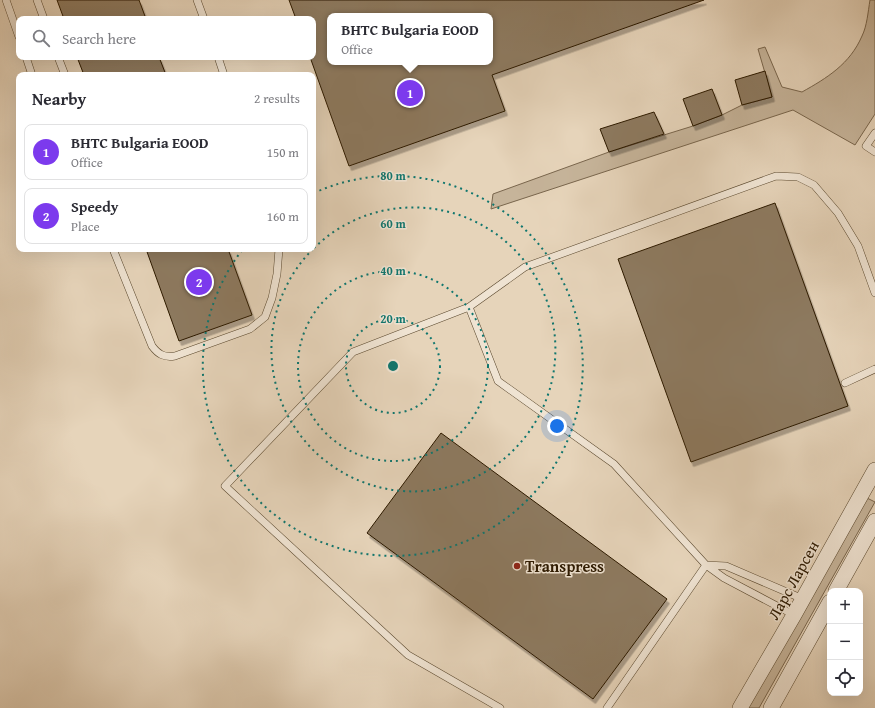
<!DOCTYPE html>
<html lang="en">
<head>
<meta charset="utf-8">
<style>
	body { margin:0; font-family:"Gentium Book Plus",serif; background:#f2f2f3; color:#2b2b33 }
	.controls { position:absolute; right:12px; bottom:12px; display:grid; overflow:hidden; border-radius:8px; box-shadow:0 4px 16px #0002 }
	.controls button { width:36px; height:36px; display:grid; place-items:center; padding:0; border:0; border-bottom:1px solid #e1e1e2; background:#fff; color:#2b2b33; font:20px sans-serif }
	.you { position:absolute; left:557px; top:426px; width:14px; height:14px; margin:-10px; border:3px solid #fff; border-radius:50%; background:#1a73e8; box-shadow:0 0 0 6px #1a73e833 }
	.badge { display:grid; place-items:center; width:26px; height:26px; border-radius:50%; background:#7c3aed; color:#fff; font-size:13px; font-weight:700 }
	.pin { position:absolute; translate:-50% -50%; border:2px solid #fff; box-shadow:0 1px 4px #0006 }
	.popup { position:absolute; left:327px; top:13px; width:166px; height:52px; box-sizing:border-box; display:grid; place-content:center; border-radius:8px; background:#fff; filter:drop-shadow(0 1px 3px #0005); font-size:13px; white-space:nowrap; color:#7c7c81 }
	.popup b { font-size:15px; color:#2b2b33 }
	.popup::after { content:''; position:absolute; left:50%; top:100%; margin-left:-8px; border:8px solid transparent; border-top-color:#fff }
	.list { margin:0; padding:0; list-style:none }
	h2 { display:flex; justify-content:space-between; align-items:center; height:52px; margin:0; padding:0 16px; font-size:17px }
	h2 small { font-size:13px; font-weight:400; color:#7c7c81 }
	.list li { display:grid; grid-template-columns:26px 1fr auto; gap:12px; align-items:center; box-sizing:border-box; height:56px; margin:0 8px 8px; padding:0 8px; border:1px solid #e1e1e2; border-radius:8px }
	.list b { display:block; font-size:15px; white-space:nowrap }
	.list p { margin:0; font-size:13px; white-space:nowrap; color:#7c7c81 }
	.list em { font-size:13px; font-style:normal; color:#7c7c81 }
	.icon { flex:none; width:22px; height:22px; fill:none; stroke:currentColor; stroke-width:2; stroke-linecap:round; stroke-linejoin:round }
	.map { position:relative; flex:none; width:875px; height:708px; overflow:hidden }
	.search { position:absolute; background:#fff; box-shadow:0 4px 16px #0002; left:16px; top:16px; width:300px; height:44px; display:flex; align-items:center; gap:10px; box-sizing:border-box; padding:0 14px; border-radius:8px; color:#7c7c81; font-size:15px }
	.panel { position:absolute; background:#fff; box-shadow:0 4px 16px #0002; left:16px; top:72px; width:300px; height:180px; border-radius:8px }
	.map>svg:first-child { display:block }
	.green { fill:#c6b49a; stroke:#79664d }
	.building { fill:#8d7a61; stroke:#2c1900; fill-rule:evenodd; filter:url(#shadow) }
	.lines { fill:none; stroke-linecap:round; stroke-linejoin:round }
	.service-casing { stroke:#5a482e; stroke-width:8 }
	.minor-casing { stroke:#5a482e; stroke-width:16 }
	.service { stroke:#efe3d2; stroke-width:7 }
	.minor { stroke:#efe3d2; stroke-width:15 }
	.ring { fill:none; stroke:#0f766e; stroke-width:2; stroke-dasharray:2 4 }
	.poi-dot { fill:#8f2418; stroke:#efe3d2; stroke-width:1.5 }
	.labels { text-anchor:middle; stroke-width:3; stroke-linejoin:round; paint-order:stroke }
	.poi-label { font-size:16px; font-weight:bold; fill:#2c1900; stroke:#efe3d2; text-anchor:start }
	.street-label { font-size:16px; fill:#2c1900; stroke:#efe3d2 }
	.centre { fill:#0f766e; stroke:#efe3d2; stroke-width:2 }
	.ring-label { font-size:12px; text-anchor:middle; font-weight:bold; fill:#0f766e; stroke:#efe3d2; stroke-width:3; stroke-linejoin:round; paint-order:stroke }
</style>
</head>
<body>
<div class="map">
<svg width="875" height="708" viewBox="0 0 875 708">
	<defs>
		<filter id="shadow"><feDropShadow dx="2.5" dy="4.5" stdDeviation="0" flood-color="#0004"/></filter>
	</defs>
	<rect width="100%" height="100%" fill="#e6d4ba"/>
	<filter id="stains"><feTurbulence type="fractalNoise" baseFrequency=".005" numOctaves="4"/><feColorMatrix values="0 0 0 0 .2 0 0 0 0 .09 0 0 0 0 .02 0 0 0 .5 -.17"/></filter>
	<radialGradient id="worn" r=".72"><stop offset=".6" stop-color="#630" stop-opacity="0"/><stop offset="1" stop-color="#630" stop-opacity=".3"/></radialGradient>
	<path class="green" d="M870,0H875V114L855,145L793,110L491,209L493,194L609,152L693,126L722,115L742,105L772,97L758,49L765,47L782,87L802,92C827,78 850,64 862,36C867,26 868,12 870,0Z
		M867,498L875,502L759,708H748Z"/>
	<path class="building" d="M57,0H139L146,19H64Z
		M289,0H704L492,75L505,111L349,166L310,57H313V19H296ZM330,16H490V62H330Z
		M77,57H159L166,75H84Z
		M765,71L772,97L742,105L735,80Z
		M712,89L722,115L693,126L683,99Z
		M654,112L664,134L609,152L600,129Z
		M775,203L848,406L691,462L618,259Z
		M146,249H228L252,315L179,341Z
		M441,433L667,599L593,699L367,533Z"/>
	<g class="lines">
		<defs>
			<path id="service" d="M6,0L19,37
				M37,0L44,19
				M197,0L204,19
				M26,57L32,75
				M58,57L65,75
				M218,57L224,75
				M875,133L866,146L875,152
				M113,249L152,346C158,354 164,358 175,356L250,329L265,317L272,298L277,274L279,249
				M469,307L525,267L776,176L798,177L814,185L838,213L858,246L875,293
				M845,383L875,369
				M794,615L724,578L706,565L726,566L803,599
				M500,708L408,655L225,486L353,352L469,307L498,381L614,464L706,565L607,708"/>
			<path id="minor" d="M836,591L875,521
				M740,708L794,615L875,470
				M771,708L830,602"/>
		</defs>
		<use href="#service" class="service-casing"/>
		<use href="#minor" class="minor-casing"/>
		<use href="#service" class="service"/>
		<use href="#minor" class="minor"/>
	</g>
	<g class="ring">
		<circle cx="393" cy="366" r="47"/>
		<circle cx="393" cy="366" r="95"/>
		<path d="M314 248A142 142 0 1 1 312 250"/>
		<path d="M314 193A190 190 0 1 1 243 249"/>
	</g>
	<circle class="poi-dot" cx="517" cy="566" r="4"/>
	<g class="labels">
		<g class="poi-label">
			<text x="525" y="572">Transpress</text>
		</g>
		<g class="street-label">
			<text transform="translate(793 580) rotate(-61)" y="6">Ларс Ларсен</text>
		</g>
	</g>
	<circle cx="393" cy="366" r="6" class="centre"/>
	<g class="ring-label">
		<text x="393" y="180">80 m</text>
		<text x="393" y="228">60 m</text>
		<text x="393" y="275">40 m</text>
		<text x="393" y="323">20 m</text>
	</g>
	<rect width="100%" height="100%" filter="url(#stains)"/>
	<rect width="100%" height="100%" fill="url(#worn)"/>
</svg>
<div class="controls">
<button>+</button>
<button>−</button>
<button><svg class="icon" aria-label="locate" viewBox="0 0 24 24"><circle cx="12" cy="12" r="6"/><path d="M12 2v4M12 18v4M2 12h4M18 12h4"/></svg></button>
</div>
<div class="you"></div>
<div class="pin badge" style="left:410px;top:93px">1</div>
<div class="popup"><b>BHTC Bulgaria EOOD</b>Office</div>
<div class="pin badge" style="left:199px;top:282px">2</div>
<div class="search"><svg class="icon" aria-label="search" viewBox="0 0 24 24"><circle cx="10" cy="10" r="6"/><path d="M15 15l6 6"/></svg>Search here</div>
<section class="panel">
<h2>Nearby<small>2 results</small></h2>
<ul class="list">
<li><span class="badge">1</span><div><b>BHTC Bulgaria EOOD</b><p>Office</p></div><em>150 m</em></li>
<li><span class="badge">2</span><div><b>Speedy</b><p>Place</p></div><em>160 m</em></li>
</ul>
</section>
</div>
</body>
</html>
